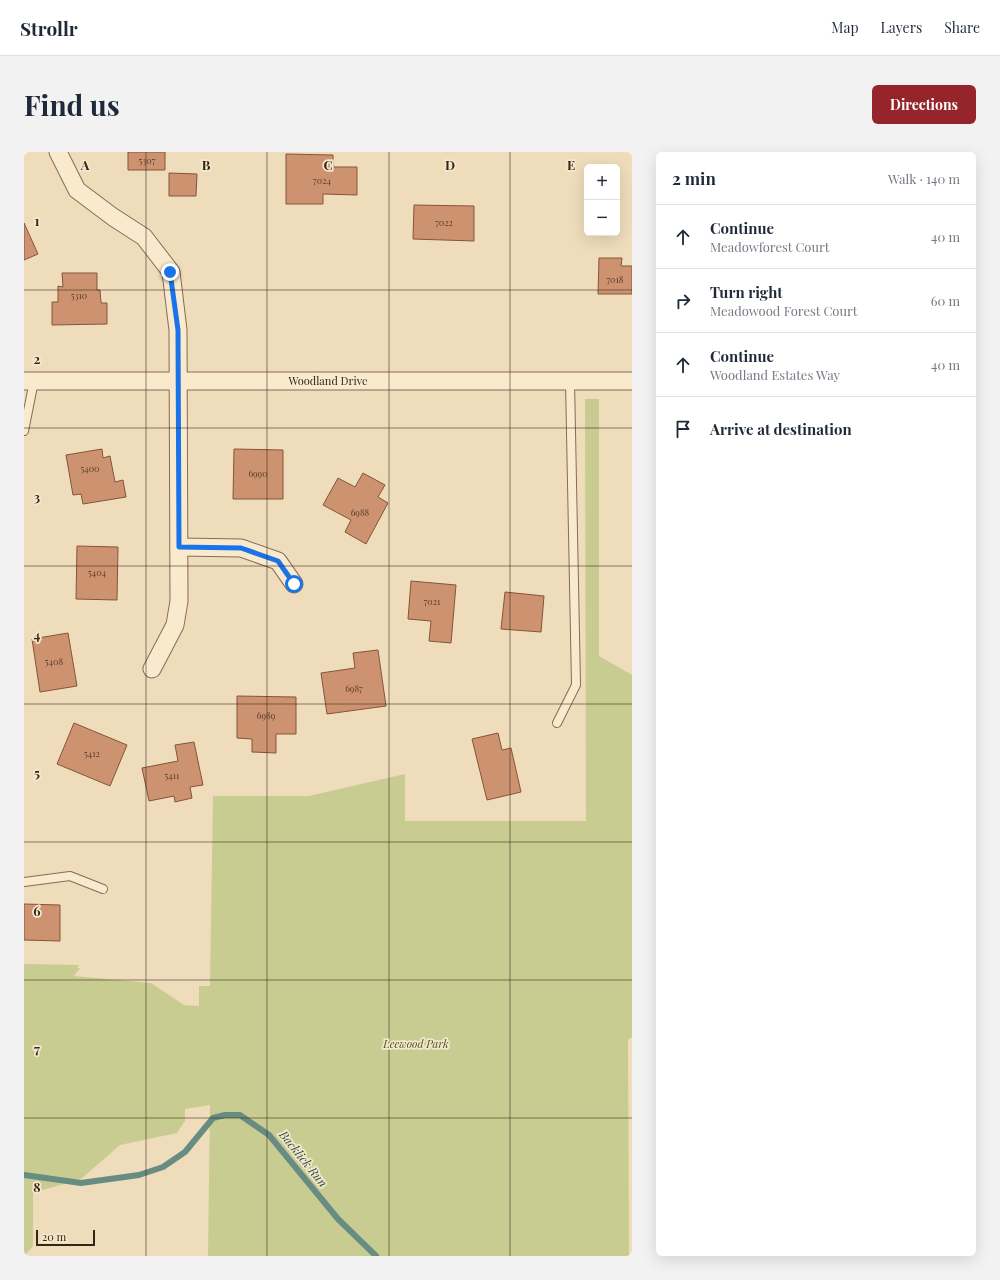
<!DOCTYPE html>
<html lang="en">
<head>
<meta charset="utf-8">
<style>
	body { margin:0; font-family:"Playfair Display",serif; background:#f2f2f3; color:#1f2937 }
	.controls { position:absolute; right:12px; top:12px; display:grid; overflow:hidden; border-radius:6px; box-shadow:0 4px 16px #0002 }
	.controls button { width:36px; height:36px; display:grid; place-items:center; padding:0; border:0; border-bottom:1px solid #e0e1e3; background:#fff; color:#1f2937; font:20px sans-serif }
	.scale { position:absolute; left:12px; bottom:10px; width:59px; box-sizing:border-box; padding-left:4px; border:2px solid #34251a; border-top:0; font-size:11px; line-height:14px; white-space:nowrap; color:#34251a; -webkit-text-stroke:3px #f6e7cb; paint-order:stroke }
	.stop { position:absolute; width:12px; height:12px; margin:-9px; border:3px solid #1a73e8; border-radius:50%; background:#fff }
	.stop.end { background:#1a73e8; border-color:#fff; box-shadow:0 1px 4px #0008 }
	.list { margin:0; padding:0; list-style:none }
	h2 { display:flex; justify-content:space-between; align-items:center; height:52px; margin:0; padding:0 16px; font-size:17px }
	h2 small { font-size:13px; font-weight:400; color:#747a83 }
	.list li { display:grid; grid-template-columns:26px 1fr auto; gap:12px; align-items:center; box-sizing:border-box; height:64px; padding:0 16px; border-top:1px solid #e0e1e3 }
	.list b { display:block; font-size:15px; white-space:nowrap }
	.list p { margin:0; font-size:13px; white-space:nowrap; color:#747a83 }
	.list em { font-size:13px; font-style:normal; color:#747a83 }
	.icon { flex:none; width:22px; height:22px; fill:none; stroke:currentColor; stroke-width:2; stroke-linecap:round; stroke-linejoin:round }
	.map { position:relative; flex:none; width:608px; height:1104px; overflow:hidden; border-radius:6px }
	header { display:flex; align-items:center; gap:24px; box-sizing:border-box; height:56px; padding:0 20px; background:#fff; border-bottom:1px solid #e0e1e3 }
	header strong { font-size:19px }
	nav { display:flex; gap:22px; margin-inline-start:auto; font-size:14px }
	.intro { display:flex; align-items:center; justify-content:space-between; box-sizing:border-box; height:96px; padding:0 24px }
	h1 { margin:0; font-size:28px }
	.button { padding:10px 18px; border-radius:6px; background:#95242b; color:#fff; font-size:14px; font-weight:700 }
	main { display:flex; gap:24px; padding:0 24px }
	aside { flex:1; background:#fff; border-radius:6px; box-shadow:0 4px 16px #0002 }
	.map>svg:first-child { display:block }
	.green { fill:#c8cc90 }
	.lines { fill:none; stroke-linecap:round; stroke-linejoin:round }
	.stream { stroke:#678c81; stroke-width:6 }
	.building { fill:#cd9270; stroke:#85543b }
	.service-casing { stroke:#856c55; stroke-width:10 }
	.minor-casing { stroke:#856c55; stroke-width:19 }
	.service { stroke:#f9eace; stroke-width:8 }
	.minor { stroke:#f9eace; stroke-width:17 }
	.route { stroke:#1a73e8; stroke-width:5 }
	.grid { fill:none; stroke:#34251a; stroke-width:1; stroke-opacity:0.55 }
	.labels { text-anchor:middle; stroke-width:3.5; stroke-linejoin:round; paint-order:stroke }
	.number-label { font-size:9px; fill:#5a4030 }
	.street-label { font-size:11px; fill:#34251a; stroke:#f6e7cb }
	.park-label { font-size:11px; font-style:italic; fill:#475120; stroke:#f6e7cb }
	.water-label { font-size:12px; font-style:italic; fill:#29544f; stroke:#f6e7cb }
	.grid-label { font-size:13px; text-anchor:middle; font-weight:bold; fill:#34251a; stroke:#f6e7cb; stroke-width:3.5; stroke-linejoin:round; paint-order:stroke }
</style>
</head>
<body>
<header>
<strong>Strollr</strong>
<nav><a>Map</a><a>Layers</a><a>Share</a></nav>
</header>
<div class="intro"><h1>Find us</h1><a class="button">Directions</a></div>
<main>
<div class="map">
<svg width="608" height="1104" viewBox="0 0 608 1104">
	<rect width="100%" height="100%" fill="#eedcbb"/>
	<path class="green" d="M561,247H575V504L608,523V885L604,888L605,1104H184L186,953L161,957V969L153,981L96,993L57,1027L9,1041V1094L0,1104V812L55,813L53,816H56L50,824L127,831L160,853L175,854V834H186L189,644H285L381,622V669H562Z"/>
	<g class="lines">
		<path class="stream" d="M0,1023L57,1031L115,1023L139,1015L161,1000L189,966L201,963H216L245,983L314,1067L352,1104"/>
	</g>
	<path class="building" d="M104,0H141V18H104Z
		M262,2L309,3V15H333V43L299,42V52H262Z
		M145,21L173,22L172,44H145Z
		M390,53L450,54V89L389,87Z
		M0,71L14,102L0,108Z
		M575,106H598L597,114H608V142H574Z
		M38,121H73V138H76L77,151H83V172L28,173V150H34V134L39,135Z
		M78,297L79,306L86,304L91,330L99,328L102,345L59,352L57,342L49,343L42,303Z
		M210,297L259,298V347H209Z
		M339,321L361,333L354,345L364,351L342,392L321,380L327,368L299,353L314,326L331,335Z
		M53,394L94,395L93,448L52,447Z
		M387,429L432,433L427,491L405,489L407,469L384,467Z
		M481,440L520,444L517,480L477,477Z
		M44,481L53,534L16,540L8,487Z
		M354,498L362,554L303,562L297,521L331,516L329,501Z
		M213,544L272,545V582H252V601L228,600V587L213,586Z
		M50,571L103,593L86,634L33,612Z
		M474,581L478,598L487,596L497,640L463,648L448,587Z
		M170,590L179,633L166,635L168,646L151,650L150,644L125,649L118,616L154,609L151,593Z
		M0,752L36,753V789L0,788Z"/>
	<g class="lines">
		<defs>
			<path id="service" d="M0,279L10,229
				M533,571L552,533L546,229
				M0,730L46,724L79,737"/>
			<g id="minor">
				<path d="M34,0L53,38L89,65L120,85L147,120L154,178L155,449L151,473L128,517"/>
				<path id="s1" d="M0,229H608"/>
				<path d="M155,395L217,396L254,409L270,432"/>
			</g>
		</defs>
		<use href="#service" class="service-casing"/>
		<use href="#minor" class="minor-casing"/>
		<use href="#service" class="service"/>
		<use href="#minor" class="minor"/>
	</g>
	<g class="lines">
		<path class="route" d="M146,120L154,178L155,395L217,396L254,409L270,432"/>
	</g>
	<path class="grid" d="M122,0V1104M243,0V1104M365,0V1104M486,0V1104M0,138H608M0,276H608M0,414H608M0,552H608M0,690H608M0,828H608M0,966H608"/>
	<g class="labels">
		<g class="number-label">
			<text x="123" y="12">5307</text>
			<text x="298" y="32">7024</text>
			<text x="420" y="74">7022</text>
			<text x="591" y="131">7018</text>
			<text x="55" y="147">5310</text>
			<text x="66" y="320">5400</text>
			<text x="234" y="325">6990</text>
			<text x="336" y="364">6988</text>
			<text x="73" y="424">5404</text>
			<text x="408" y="453">7021</text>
			<text x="30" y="513">5408</text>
			<text x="330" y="540">6987</text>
			<text x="242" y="567">6989</text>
			<text x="68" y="605">5412</text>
			<text x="148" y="627">5411</text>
		</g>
		<g class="street-label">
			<text dy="4" stroke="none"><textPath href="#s1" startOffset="304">Woodland Drive</textPath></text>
		</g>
		<g class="park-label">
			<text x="392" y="896">Leewood Park</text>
		</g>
		<g class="water-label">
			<text transform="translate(279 1007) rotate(51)" y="4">Backlick Run</text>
		</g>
	</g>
	<g class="grid-label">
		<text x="61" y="18">A</text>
		<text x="182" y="18">B</text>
		<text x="304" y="18">C</text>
		<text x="426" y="18">D</text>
		<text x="547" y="18">E</text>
		<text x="13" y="74">1</text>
		<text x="13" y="212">2</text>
		<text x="13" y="350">3</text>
		<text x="13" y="488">4</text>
		<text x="13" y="626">5</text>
		<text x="13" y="764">6</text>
		<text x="13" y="902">7</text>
		<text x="13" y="1040">8</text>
	</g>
</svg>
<div class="controls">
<button>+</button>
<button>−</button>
</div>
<div class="scale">20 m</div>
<div class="stop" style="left:270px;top:432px"></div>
<div class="stop end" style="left:146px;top:120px"></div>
</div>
<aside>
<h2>2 min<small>Walk · 140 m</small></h2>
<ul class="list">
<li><svg class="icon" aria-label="ahead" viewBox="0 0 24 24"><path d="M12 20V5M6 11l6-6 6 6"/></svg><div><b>Continue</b><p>Meadowforest Court</p></div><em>40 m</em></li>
<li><svg class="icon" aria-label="right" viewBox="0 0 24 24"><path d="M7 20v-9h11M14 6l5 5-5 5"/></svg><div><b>Turn right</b><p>Meadowood Forest Court</p></div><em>60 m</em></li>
<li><svg class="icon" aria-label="ahead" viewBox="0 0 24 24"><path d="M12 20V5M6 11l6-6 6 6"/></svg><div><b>Continue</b><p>Woodland Estates Way</p></div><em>40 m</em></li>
<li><svg class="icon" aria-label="arrive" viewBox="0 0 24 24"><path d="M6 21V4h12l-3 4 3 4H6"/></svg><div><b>Arrive at destination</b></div></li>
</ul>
</aside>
</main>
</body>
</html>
